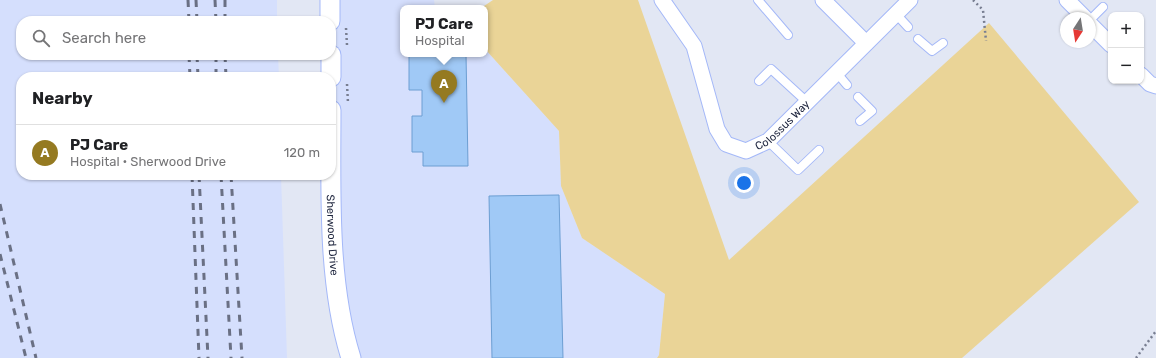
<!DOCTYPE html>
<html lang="en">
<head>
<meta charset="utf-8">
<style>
	body { margin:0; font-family:Rubik,sans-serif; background:#f2f2f2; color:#202124 }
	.controls { position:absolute; right:12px; top:12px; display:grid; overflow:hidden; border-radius:8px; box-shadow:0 1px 3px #0004 }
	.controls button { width:36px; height:36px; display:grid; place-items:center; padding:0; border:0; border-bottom:1px solid #e0e0e0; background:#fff; color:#202124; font:20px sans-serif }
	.compass { position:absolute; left:1060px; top:12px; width:36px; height:36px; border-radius:50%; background:#fff; box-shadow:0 1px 3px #0004; rotate:192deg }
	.you { position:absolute; left:744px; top:183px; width:14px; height:14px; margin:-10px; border:3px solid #fff; border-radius:50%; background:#1a73e8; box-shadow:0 0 0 6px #1a73e833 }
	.badge { display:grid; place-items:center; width:26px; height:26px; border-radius:50%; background:#957a21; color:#fff; font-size:13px; font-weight:700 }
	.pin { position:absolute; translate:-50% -33px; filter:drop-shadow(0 1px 2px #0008) }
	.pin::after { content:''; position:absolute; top:21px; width:14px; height:12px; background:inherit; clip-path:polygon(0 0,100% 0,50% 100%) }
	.popup { position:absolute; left:400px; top:5px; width:88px; height:52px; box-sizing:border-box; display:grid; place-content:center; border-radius:8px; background:#fff; filter:drop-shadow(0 1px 3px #0005); font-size:13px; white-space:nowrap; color:#757577 }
	.popup b { font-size:15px; color:#202124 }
	.popup::after { content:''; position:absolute; left:50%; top:100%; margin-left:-8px; border:8px solid transparent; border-top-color:#fff }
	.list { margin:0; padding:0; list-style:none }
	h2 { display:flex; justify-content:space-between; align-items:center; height:52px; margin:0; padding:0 16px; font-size:17px }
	h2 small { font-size:13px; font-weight:400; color:#757577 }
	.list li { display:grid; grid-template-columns:26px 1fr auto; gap:12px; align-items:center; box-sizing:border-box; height:56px; padding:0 16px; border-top:1px solid #e0e0e0 }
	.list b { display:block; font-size:15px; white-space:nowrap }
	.list p { margin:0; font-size:13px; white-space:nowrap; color:#757577 }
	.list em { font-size:13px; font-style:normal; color:#757577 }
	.icon { flex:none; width:22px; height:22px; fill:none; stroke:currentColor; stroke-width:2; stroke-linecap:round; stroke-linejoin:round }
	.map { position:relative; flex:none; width:1156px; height:358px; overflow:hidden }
	.search { position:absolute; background:#fff; box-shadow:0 1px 3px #0004; left:16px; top:16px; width:320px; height:44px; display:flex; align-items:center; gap:10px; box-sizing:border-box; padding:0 14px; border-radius:16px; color:#757577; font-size:15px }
	.panel { position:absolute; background:#fff; box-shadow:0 1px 3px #0004; left:16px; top:72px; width:320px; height:108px; border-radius:16px }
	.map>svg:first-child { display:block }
	.built { fill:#d5dffd }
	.green { fill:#ead497 }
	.building { fill:#a0c9f6; stroke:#6c9ed2 }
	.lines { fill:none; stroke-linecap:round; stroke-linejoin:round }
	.service-casing { stroke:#a4b8f8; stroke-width:10 }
	.minor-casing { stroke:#a4b8f8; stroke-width:17 }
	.tertiary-casing { stroke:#a4b8f8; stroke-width:21 }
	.path { stroke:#787e91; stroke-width:2.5; stroke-dasharray:2 3; stroke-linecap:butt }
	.service { stroke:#fff; stroke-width:8 }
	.minor { stroke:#fff; stroke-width:15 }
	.tertiary { stroke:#fff; stroke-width:19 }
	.rail { stroke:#6a7084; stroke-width:3; stroke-dasharray:7 7; stroke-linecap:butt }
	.labels { text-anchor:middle; stroke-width:3; stroke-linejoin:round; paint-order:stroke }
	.street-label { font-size:11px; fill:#1d243d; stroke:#f4f4f4 }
</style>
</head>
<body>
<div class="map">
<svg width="1156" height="358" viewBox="0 0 1156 358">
	<rect width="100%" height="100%" fill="#e2e7f4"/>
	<path class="built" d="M0,0H277V21H21V55H278L279,77H21V175H281L287,358H0Z
		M330,0H434L435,8H403V54H485V49L559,131L561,186L582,238L665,294L659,355L657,358H351L331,194Z"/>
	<path class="green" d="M493,0H638L729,260L989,23L1139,202L962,358H657L659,355L665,294L582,238L561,186L559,131L485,49V8H481Z"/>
	<path class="building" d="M409,54H466L468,166H423V152H412V116H422V90H409Z
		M559,195L563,358H492L489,196Z"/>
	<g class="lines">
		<defs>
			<path id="service" d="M758,0L788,35
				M896,14L908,27
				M1090,20L1103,7
				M918,39L932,51L943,43
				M836,72L847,85
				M759,81L771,69L807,102
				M858,97L872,111L860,121
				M768,141L798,170L819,150"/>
			<g id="minor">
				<path id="s1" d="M662,0L694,46L717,129L726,144L746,151L768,141L910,0"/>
				<path d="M823,0L866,43"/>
				<path d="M1067,0L1085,18"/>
				<path d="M1090,24L1111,45"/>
				<path d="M1141,75L1150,84L1156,86"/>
			</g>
			<g id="tertiary">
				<path d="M330,0V21"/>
				<path d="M331,55V77"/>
				<path id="s2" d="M331,110C331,189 327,282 351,358"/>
			</g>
		</defs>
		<use href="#service" class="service-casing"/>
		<use href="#minor" class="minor-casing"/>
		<use href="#tertiary" class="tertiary-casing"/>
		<path class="path" d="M973,0L983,10L986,41
			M346,28L347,45
			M347,84L348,103
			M1136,358L1156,331"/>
		<use href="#service" class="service"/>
		<use href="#minor" class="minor"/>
		<use href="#tertiary" class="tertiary"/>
		<path class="rail" d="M188,0L189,21
			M196,0L197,21
			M215,0L216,21
			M225,0V21
			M189,55L190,77
			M197,55L198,77
			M216,55V77
			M225,55L226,77
			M192,175L199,358
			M199,175L208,358
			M221,175L231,358
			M231,175L242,358
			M0,204L36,358
			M0,254L26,358"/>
	</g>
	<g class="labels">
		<g class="street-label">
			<text dy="4" stroke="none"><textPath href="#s1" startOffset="226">Colossus Way</textPath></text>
			<text dy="4" stroke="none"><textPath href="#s2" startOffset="125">Sherwood Drive</textPath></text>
		</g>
	</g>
</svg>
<div class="controls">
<button>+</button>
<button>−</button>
</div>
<svg class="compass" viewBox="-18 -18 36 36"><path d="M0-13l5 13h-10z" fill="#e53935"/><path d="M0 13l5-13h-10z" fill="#757577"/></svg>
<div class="you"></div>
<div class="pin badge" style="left:444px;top:103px">A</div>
<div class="popup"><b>PJ Care</b>Hospital</div>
<div class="search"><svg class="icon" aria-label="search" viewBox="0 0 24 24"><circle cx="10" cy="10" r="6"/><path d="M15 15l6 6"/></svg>Search here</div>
<section class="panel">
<h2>Nearby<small></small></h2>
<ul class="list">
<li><span class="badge">A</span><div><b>PJ Care</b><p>Hospital · Sherwood Drive</p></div><em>120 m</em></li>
</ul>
</section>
</div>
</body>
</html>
